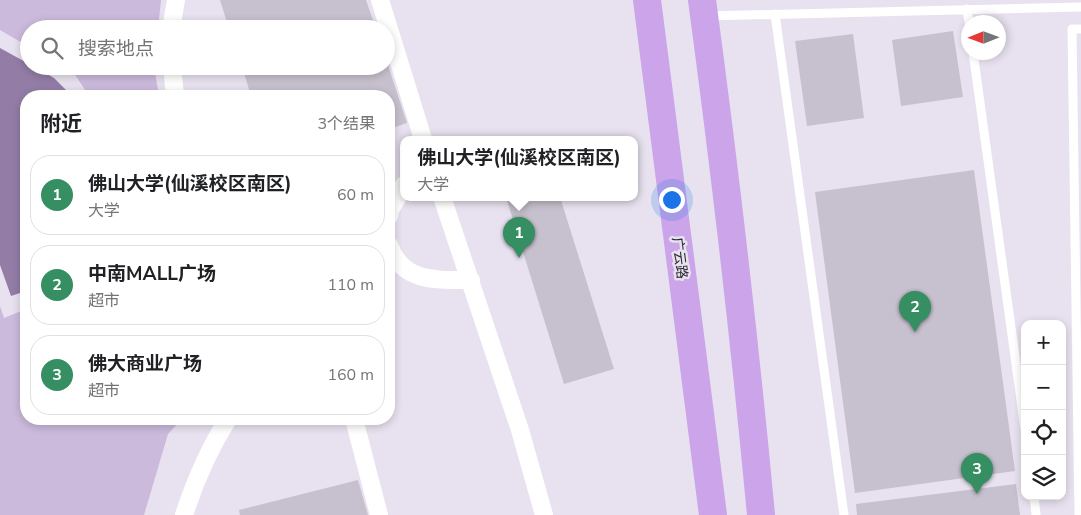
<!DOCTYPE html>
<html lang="zh">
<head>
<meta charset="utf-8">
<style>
	body { margin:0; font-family:"Nunito Sans","Noto Sans SC",sans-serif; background:#f6f6f6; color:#202124 }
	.controls { position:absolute; right:15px; bottom:15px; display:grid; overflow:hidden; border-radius:10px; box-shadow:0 2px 8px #0003 }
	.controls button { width:45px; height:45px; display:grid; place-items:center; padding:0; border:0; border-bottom:1px solid #e0e0e0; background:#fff; color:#202124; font:25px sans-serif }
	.compass { position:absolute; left:961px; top:15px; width:45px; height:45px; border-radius:50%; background:#fff; box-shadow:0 2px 8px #0003; rotate:269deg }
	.you { position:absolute; left:671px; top:199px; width:18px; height:18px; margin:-12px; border:4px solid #fff; border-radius:50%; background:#1a73e8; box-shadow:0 0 0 8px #1a73e833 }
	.badge { display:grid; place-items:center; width:32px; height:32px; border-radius:50%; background:#368e63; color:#fff; font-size:16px; font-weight:700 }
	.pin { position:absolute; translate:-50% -41px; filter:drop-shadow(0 1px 2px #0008) }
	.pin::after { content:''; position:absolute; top:26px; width:18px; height:15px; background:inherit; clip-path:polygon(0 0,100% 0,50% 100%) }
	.popup { position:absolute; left:400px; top:136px; width:238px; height:65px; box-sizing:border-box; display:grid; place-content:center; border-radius:10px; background:#fff; filter:drop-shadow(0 1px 4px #0005); font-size:16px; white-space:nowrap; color:#757577 }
	.popup b { font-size:19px; color:#202124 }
	.popup::after { content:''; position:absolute; left:50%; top:100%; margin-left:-10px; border:10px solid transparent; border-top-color:#fff }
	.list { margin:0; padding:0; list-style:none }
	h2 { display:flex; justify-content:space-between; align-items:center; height:65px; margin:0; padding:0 20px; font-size:21px }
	h2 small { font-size:16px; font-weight:400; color:#757577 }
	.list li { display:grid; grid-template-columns:32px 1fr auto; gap:15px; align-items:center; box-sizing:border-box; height:80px; margin:0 10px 10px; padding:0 10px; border:1px solid #e0e0e0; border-radius:20px }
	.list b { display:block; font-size:19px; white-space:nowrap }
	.list p { margin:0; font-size:16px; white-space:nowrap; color:#757577 }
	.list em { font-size:16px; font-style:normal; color:#757577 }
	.icon { flex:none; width:28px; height:28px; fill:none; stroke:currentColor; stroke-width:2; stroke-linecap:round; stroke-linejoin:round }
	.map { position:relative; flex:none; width:1081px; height:515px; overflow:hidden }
	.search { position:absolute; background:#fff; box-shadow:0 2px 8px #0003; left:20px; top:20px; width:375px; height:55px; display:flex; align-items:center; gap:12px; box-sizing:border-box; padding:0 18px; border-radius:28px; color:#757577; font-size:19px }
	.panel { position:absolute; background:#fff; box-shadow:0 2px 8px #0003; left:20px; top:90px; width:375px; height:335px; border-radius:20px }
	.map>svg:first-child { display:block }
	.green { fill:#cbbadb }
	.water { fill:#937da7 }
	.building { fill:#c7c0ce }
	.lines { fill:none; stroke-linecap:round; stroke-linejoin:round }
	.service { stroke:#fff; stroke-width:9 }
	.minor { stroke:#fff; stroke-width:18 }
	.primary { stroke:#cba4e9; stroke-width:28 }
	.labels { text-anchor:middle; stroke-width:5; stroke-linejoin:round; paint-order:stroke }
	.street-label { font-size:14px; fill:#2c292f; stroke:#e8e1ef }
</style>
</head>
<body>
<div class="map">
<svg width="1081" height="515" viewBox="0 0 1081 515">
	<rect width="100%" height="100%" fill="#e8e1ef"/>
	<path class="green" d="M0,0H161L158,29H29V47L0,30Z
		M62,66H154L159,96H89L74,73Z
		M0,306L4,318L26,309V419H182L168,434L144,515H0Z"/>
	<path class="water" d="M0,48L29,64V66H33L54,78L72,96H26V291L11,296L0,265Z"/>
	<path class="building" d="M220,0H366L376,29H229Z
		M953,31L963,97L901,106L892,40Z
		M853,34L864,118L807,126L795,41Z
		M387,62L407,123L389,129V96H251L242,66H386Z
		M974,170L1015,471L855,493L815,192Z
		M506,197H560L614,369L564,384Z
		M358,480L368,515H240L239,510Z
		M1016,484L1020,515H857L856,504Z"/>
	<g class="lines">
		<path class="service" d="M967,9L969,22
			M775,14L844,515
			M706,16L1081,7
			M973,52L1025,429
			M1034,496L1036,515
			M1079,515L1072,29H1081"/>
		<path class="minor" d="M380,0L423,139
			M171,29L176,0
			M172,66L175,96
			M442,197L520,430L544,515
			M389,216L390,210L404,185
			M389,245C402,283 437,280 471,280
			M354,419L379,515
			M184,515C195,481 209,449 228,419"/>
		<path class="primary" d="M647,0L713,515
			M702,0C725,171 745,343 761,515"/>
	</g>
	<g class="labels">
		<g class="street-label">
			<text transform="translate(680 258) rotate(83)" y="5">广云路</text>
		</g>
	</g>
</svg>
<div class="controls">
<button>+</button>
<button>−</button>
<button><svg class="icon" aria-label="locate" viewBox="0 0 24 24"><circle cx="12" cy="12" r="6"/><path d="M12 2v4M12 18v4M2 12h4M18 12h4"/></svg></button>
<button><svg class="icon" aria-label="layers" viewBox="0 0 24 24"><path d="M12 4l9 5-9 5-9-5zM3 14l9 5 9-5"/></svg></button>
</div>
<svg class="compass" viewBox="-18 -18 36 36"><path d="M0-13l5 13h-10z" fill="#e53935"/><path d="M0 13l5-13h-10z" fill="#757577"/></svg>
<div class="you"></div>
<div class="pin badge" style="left:519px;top:258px">1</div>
<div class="popup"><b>佛山大学(仙溪校区南区)</b>大学</div>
<div class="pin badge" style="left:915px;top:332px">2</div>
<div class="pin badge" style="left:977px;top:494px">3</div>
<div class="search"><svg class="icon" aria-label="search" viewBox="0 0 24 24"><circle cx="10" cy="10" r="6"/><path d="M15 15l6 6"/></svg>搜索地点</div>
<section class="panel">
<h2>附近<small>3个结果</small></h2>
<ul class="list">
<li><span class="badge">1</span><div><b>佛山大学(仙溪校区南区)</b><p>大学</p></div><em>60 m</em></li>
<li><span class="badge">2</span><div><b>中南MALL广场</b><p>超市</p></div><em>110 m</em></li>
<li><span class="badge">3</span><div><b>佛大商业广场</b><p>超市</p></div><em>160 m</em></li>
</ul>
</section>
</div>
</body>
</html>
